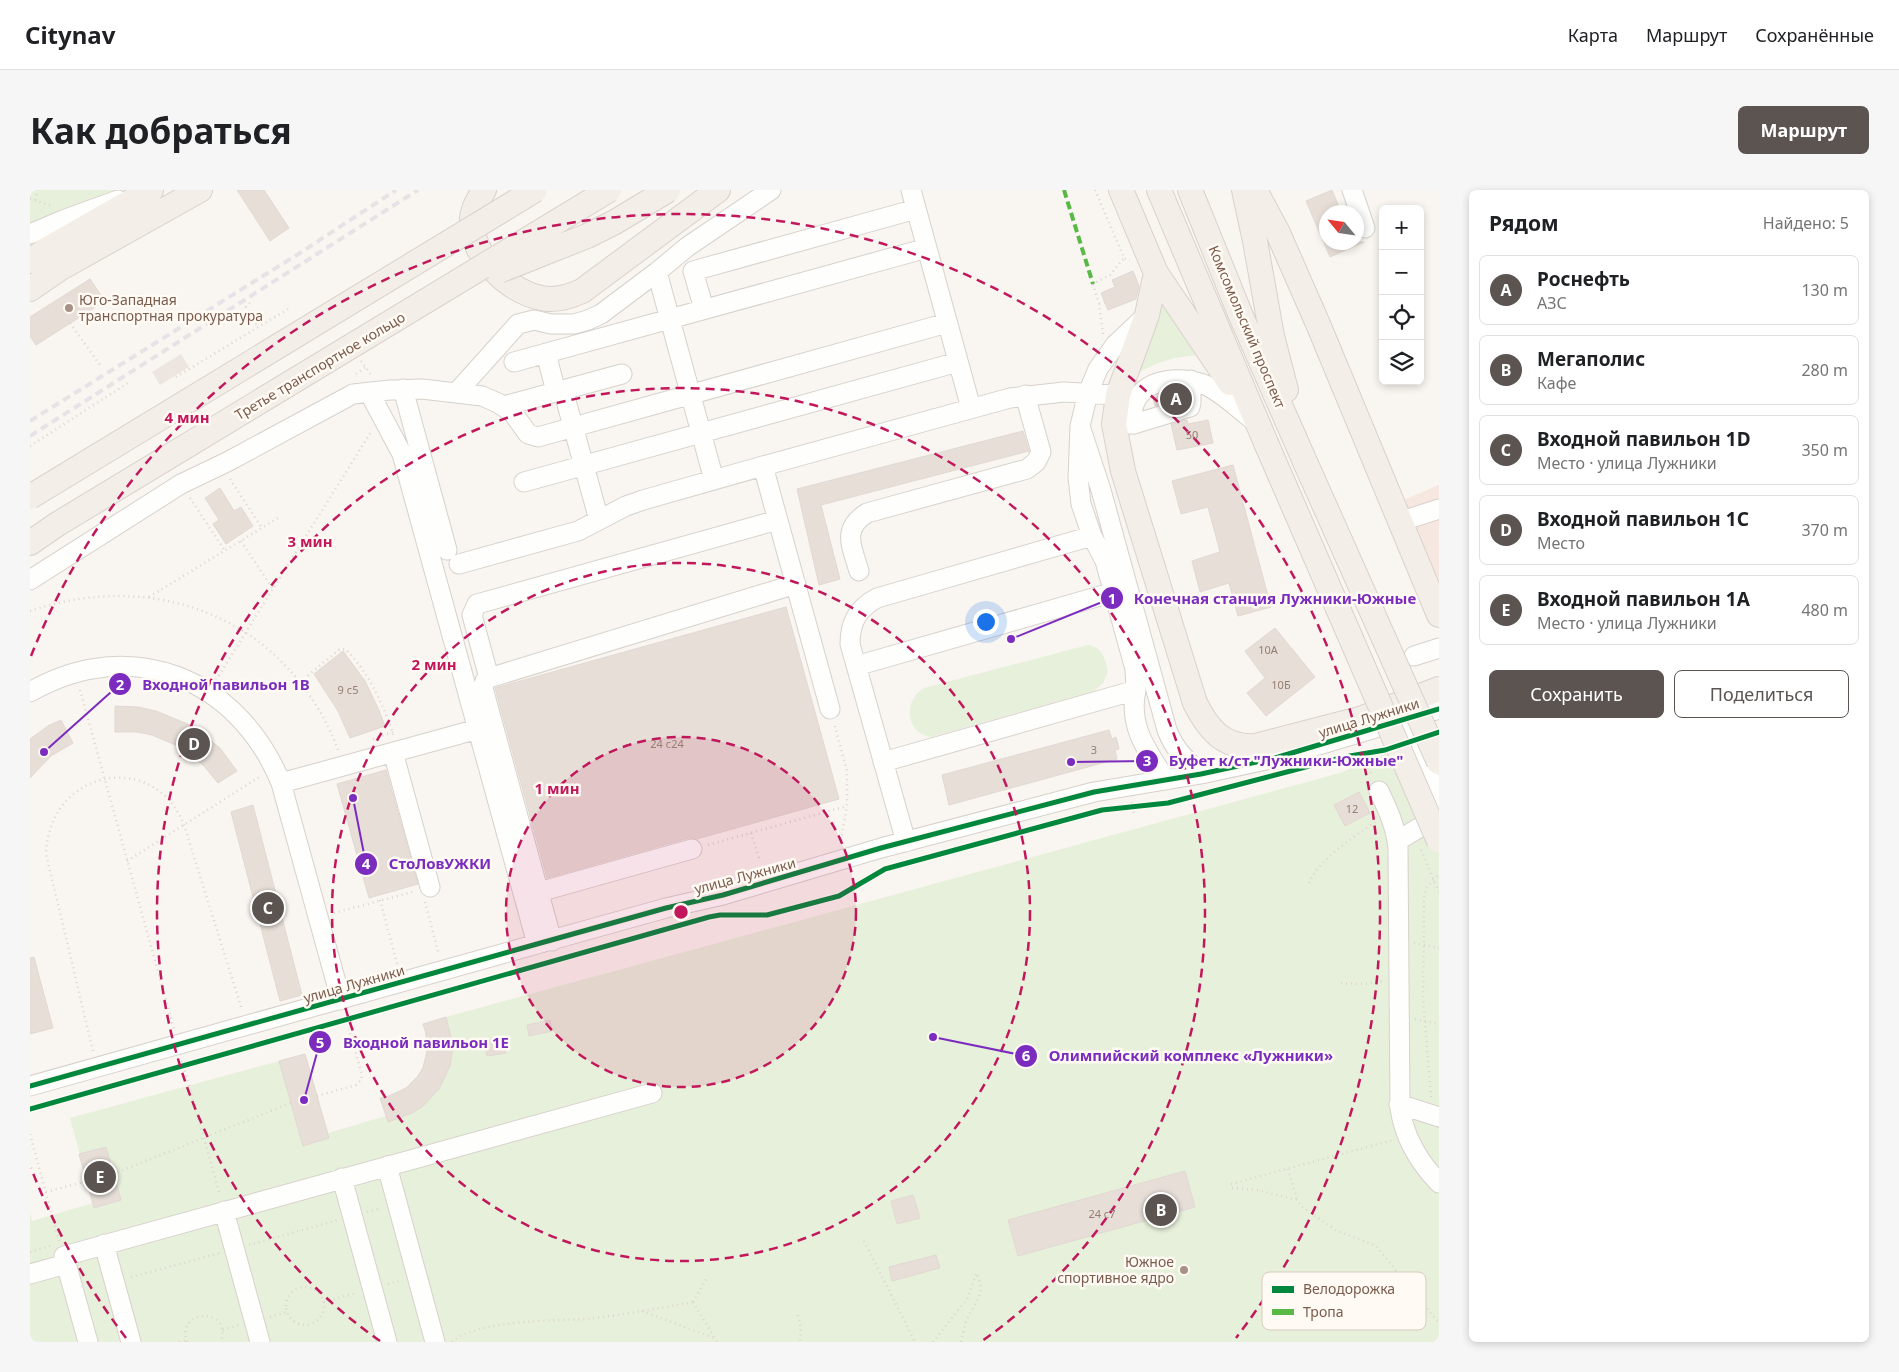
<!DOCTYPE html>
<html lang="ru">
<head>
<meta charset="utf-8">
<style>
	body { margin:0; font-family:"Noto Sans",sans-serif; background:#f6f6f6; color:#202124 }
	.controls { position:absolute; right:15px; top:15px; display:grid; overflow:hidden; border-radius:8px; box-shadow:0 2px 8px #0003 }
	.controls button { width:45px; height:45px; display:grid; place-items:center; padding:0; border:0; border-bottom:1px solid #e0e0e0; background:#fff; color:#202124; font:25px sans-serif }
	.compass { position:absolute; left:1289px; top:15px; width:45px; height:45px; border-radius:50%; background:#fff; box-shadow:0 2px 8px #0003; rotate:299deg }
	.you { position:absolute; left:955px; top:431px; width:18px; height:18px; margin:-12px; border:4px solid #fff; border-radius:50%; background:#1a73e8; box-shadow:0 0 0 8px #1a73e833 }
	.badge { display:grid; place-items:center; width:32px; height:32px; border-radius:50%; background:#5c5450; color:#fff; font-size:16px; font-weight:700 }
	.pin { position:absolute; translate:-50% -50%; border:2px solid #fff; box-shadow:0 1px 5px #0006 }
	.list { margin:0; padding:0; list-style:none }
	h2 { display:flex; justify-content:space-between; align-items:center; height:65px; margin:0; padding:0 20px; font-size:21px }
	h2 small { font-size:16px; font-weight:400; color:#757577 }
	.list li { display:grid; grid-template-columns:32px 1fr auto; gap:15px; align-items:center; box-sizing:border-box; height:70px; margin:0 10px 10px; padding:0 10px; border:1px solid #e0e0e0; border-radius:8px }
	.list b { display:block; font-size:19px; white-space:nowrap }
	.list p { margin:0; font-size:16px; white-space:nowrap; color:#757577 }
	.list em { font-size:16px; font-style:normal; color:#757577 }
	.actions { display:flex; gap:10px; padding:15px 20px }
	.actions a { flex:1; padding:11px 0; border:1px solid #5c5450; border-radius:8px; text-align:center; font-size:18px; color:#5c5450 }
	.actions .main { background:#5c5450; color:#fff }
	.icon { flex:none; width:28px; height:28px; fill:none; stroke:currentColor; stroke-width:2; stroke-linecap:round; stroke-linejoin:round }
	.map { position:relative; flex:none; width:1409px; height:1152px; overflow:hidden; border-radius:8px }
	header { display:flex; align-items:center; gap:30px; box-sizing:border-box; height:70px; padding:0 25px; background:#fff; border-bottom:1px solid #e0e0e0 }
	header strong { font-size:24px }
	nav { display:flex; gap:28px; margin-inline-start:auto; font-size:18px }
	.intro { display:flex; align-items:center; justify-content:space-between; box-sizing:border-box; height:120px; padding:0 30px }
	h1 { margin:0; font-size:35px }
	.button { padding:12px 22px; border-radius:8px; background:#5c5450; color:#fff; font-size:18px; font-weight:700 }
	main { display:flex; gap:30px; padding:0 30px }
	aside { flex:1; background:#fff; border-radius:8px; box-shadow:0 2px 8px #0003 }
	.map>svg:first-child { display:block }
	.commercial { fill:#f6e8e1 }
	.industrial { fill:#ede5e0 }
	.green { fill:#e7f0db }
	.building { fill:#e6ded7; stroke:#e2d8d2 }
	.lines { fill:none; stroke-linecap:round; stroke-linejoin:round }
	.minor-casing { stroke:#d7d1cb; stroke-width:21 }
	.major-casing { stroke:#dad1cc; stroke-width:26 }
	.path { stroke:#dcd5d0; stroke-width:2.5; stroke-dasharray:1 4; stroke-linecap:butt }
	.minor { stroke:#fefefd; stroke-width:19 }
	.major { stroke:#f3eee8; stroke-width:24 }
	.rail { stroke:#e6e3e7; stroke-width:4; stroke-dasharray:8 5; stroke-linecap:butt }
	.major-bridge-casing { stroke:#dad1cc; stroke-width:26; stroke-linecap:butt }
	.major-bridge { stroke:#f3eee8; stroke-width:24 }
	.quiet { stroke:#58b947; stroke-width:4; stroke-dasharray:8 4; stroke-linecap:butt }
	.cycleway-casing { stroke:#fffaf3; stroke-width:8 }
	.cycleway { stroke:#00873e; stroke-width:5 }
	.ring { fill:none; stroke:#c2185b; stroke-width:2.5; stroke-dasharray:9 6 }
	.poi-dot { fill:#a69286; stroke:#fffaf3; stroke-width:2 }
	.labels { text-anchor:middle; stroke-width:5; stroke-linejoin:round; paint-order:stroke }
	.number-label { font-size:11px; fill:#977e72 }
	.poi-label { font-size:14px; fill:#7a5c4d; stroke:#fffaf3; text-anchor:start }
	.street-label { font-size:14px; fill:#7a5c4d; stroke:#fffaf3 }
	.key { fill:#fffaf3; stroke:#d7cbc1; stroke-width:1 }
	.key-label { font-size:14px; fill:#7a5c4d }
	.centre { fill:#c2185b; stroke:#fffaf3; stroke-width:2.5 }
	.ring-label { font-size:15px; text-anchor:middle; font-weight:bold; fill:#c2185b; stroke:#fffaf3; stroke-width:5; stroke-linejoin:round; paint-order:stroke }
	.leader { fill:none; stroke:#7b2cbf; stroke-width:2 }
	.callout-dot { fill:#7b2cbf; stroke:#fffaf3; stroke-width:2 }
	.mark-label { font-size:15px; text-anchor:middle; font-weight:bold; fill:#fff }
	.callout-label { font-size:15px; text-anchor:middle; font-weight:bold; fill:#7b2cbf; stroke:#fffaf3; stroke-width:5; stroke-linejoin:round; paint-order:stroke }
</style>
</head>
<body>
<header>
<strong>Citynav</strong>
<nav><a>Карта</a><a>Маршрут</a><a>Сохранённые</a></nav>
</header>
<div class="intro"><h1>Как добраться</h1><a class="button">Маршрут</a></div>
<main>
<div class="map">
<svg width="1409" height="1152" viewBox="0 0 1409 1152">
	<rect width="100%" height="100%" fill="#f9f5f0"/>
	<path class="commercial" d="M1409,295V396L1371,311Z"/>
	<path class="industrial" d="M151,164L159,177L130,195L122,182Z"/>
	<path class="green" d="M0,0H85L0,37Z
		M1131,101L1171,165C1146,167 1131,170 1110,182L1130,115Z
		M1058,455C1073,457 1075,469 1078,482L1073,493L1064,501L901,547C875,544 873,510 894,498Z
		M1409,540V1152H0V1023L2,1031L63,1013L40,928L275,864L298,943L356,926L350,908C388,901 405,870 393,834L416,827L1310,583Z"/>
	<path class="building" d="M207,0H234L259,38L240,51Z
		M1302,0L1311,22H1296V52H1334L1300,67L1276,11Z
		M1103,81L1109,96L1106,109L1078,120L1071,103L1085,97L1082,90Z
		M60,89L75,111L6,155L0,146V127Z
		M1146,201H1150V208L1125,216L1123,208Z
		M1157,230L1158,234L1178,230L1183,253L1147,260L1141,234Z
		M993,241L999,261L791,315L810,389L789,395L767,299Z
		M1203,275L1241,417L1208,426L1199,393L1170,402L1162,371L1190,362L1178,317L1151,324L1142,291Z
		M190,298L204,321L211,317L223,336L196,354L183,334L189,330L175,308Z
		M756,417L809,609L667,649L659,648L517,688L465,498Z
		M1245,438L1285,487L1236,526L1217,503L1235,488L1215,461Z
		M313,461L335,491L348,518L355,536L320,548L308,521L284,484Z
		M85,516L108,517L126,521L160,535L190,558L207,581L188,593L174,576L150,557L122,545L107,542H85Z
		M31,530L43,553L21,566L0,588V549L18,536Z
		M1079,540L1082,549L1086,547L1089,559L1085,560L1087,569L919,615L912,585Z
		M356,580L388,694L339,708L307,594Z
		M1329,602L1340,623L1315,636L1304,615Z
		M223,615L272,805L250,811L201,622Z
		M4,767L23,838L0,844V768Z
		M416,827L422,851V863L420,876L409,899L392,917L382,923L358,932L350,908L359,906L376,898L388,886L393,878L397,861L396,843L393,834Z
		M520,830L522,841L499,846L497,835Z
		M473,847L476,863L457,866L454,851Z
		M275,864L299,948L273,956L249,871Z
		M76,957L91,1010L64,1018L49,964Z
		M1155,981L1165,1017L988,1066L978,1030Z
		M883,1005L890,1028L867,1034L861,1011Z
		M906,1065L910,1078L862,1091L859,1077Z"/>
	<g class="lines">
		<defs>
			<path id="minor" d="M881,0L941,218
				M1322,0L1335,38
				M0,44L33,30L88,10
				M627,82L684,290
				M674,119L663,81L886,19
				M1117,125L1085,155L1068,179L1058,203L1050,236L1071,300L1137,540C1144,559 1156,570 1171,584
				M516,163L526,202
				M484,172L897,58
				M373,199L417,360
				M533,200L569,330
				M339,202L372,264L507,754
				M427,202L488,134L504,130L521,134H544L558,130L571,124L627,82L657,57L741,0
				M474,216L592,184
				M1093,234H1104L1160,217L1161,213V190
				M1104,234C1103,229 1102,223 1103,219C1109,186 1158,184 1181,198C1198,208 1212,222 1227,233
				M733,276L980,208L1034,202L1088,205
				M494,292L928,172
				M1369,332L1409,319
				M429,374L548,341L596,316L613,310L733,276L800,519
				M829,381C822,357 811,339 837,323L997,279L1006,272L1011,262L995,205
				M0,390L151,294L197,272L323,204L360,200L392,199L452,206L468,213L483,223L498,244L508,247L917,133
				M1384,466L1409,458
				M826,476L1084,402
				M459,488L442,425L447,414L748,330
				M1106,500C1098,536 1117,561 1136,590
				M0,502C101,444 208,488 251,593L311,810
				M1376,529L1409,611
				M363,562L400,697
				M853,572L1106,500L1105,479L1075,371L1062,346L1051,314L1048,288L1050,236
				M251,593L448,539
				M1349,601C1358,620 1366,637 1368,658L1370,918C1374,947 1389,972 1409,993
				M1367,651L1409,626
				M876,652L820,454C820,432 828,418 847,408L1062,346
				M509,702L662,659
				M522,751L453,498L455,491L459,488L766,394
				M0,896L507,754L636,718L693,705L851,658L1064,602L1171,584L1245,568L1409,519
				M1369,914L1409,927
				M357,976L405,1152
				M312,988L357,1152
				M194,1021L230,1152
				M74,1054L101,1152
				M0,1084L36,1074
				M58,1152L34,1066L622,903"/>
			<path id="major" d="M454,0C448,10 440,23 442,36C445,69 479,101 511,108C526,111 539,107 552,101L688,0
				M1091,0L1126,83L1200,193
				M1129,0L1236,253
				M1160,0L1211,126L1276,274
				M1214,0L1225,51L1242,146L1256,200
				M1225,0L1248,43L1288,134L1409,425
				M0,71L16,60L121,0
				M1126,83L1117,125L1088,205L1084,234L1093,281L1165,513C1178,539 1193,558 1225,556L1333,528L1409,499
				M0,99L29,79L170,0
				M0,353L26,335"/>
		</defs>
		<use href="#minor" class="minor-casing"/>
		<use href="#major" class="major-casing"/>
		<path class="path" d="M1065,0L1094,68L1100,70
			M0,9L22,16
			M5,10L8,0
			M220,113L216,117L228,137
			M1069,114L1075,112
			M40,133L70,175
			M1073,144L1069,114L1063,94L1080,85L1094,68
			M331,171L341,185
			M326,184L336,177
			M146,187L258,119
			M0,256L101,191
			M200,289L232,338
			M160,308L195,361
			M211,351L243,399
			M119,407L248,328
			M0,421C129,377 260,431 309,562
			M186,490L341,242
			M270,492L310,459H315C338,480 355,518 364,547
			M50,500L144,839
			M343,549L363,542
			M1332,564L1342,586
			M1102,612L1104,625
			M721,643L729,668
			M811,650L817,616
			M678,655L817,616V581L804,533
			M1391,660L1409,702
			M97,671L231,586
			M1279,693C1288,670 1324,647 1345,632
			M350,710L368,777
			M395,712L409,765
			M304,723L386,701
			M1384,753L1409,758
			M1311,793L1333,794L1354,791
			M1385,829L1409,834
			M63,861L16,664C19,577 128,559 155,638L212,820
			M152,871L190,1005
			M287,906L326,895L331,890L332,885L319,839
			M1401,907L1393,809L1394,708L1396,698L1409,684
			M0,944L29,1051
			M1258,979L1267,1010
			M83,984L261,913
			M1201,994L1363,950
			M1202,998L1227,1000L1267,1010L1272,1017L1307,1041L1346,1056L1409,1133
			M16,1002L57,991
			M337,1022L351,1018
			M834,1051L885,1152
			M219,1055L308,1030
			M0,1062L20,1056
			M101,1087L190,1063
			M358,1094L372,1090
			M256 1116a19 19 0 1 1 38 0a19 19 0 1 1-38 0Z
			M294,1112L326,1103
			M663,1112L687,1152
			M663,1112L678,1086
			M612,1121L684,1148
			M768,1125L771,1138L770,1152
			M240,1127L257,1122
			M193,1140L208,1135
			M149,1152L156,1150
			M157,1152C145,1118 203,1117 191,1152
			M422,1152C451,1128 526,1132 564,1128C597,1124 630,1118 663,1112
			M903,1152L937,1109L947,1082
			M931,1152L936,1131L950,1104L951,1097L947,1083"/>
		<use href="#minor" class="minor"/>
		<use href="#major" class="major"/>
		<path class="rail" d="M0,231L270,63L366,0
			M0,246L388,0"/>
		<defs>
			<path id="major-bridge" d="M469,81L557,46L585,32L638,0
				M1236,253L1409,651
				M1276,274L1409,572
				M0,307L505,0
				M26,335L579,0"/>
		</defs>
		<use href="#major-bridge" class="major-bridge-casing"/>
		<use href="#major-bridge" class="major-bridge"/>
		<path class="quiet" d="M1034,0L1063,94"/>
		<defs>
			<path id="cycleway" d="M0,896L507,754L636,718L693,705L851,658L1064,602L1171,584L1245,568L1409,519
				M0,919L679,727L690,725H737L809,706L855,679L1072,620L1138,613L1314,567L1355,560L1409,542"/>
		</defs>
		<use href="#cycleway" class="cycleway-casing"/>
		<use href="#cycleway" class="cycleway"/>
	</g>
	<circle cx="651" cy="722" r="175" fill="#c2185b" fill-opacity=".12"/>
	<g class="ring">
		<circle cx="651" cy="722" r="175"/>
		<circle cx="651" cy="722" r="349"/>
		<path d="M350 1151A524 524 0 1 1 952 1151"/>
		<path d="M96 1148A699 699 0 0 1 1 978M1 466A699 699 0 1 1 1206 1148"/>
	</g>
	<g class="poi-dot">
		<circle cx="39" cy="118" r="5"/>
		<circle cx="1154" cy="1080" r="5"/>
	</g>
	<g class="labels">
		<g class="number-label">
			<text x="1162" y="249">50</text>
			<text x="1238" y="464">10А</text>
			<text x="1251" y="499">10Б</text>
			<text x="318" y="504">9 с5</text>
			<text x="637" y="558">24 с24</text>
			<text x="1064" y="564">3</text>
			<text x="1322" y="623">12</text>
			<text x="1072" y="1028">24 с7</text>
		</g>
		<g class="poi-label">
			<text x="49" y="115">Юго-Западная<tspan x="49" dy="16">транспортная прокуратура</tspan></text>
			<text x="1144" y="1077" text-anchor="end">Южное<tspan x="1144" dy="16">спортивное ядро</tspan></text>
		</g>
		<g class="street-label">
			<text transform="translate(1217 137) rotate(67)" y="5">Комсомольский проспект</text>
			<text transform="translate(290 176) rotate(-31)" y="5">Третье транспортное кольцо</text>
			<text transform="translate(1339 528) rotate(-17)" y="5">улица Лужники</text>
			<text transform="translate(715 686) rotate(-15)" y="5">улица Лужники</text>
			<text transform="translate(324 794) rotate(-16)" y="5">улица Лужники</text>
		</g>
	</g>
	<rect x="1232" y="1082" width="164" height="58" rx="8" class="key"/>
	<rect x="1242" y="1096" width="22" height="7" fill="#00873e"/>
	<rect x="1242" y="1119" width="22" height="6" fill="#58b947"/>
	<g class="key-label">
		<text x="1273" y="1104">Велодорожка</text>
		<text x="1273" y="1127">Тропа</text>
	</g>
	<circle cx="651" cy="722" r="8" class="centre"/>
	<g class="ring-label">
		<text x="157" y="233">4 мин</text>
		<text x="280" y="357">3 мин</text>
		<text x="404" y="480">2 мин</text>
		<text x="527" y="604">1 мин</text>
	</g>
	<path class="leader" d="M981 449L1082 408M14 562L90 494M1041 572L1117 571M323 608L336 674M274 910L290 852M903 847L996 866"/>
	<g class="callout-dot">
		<circle cx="981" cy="449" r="5"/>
		<circle cx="14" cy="562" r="5"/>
		<circle cx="1041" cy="572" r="5"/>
		<circle cx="323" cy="608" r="5"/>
		<circle cx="274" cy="910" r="5"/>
		<circle cx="903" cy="847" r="5"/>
		<circle cx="1082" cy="408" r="12"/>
		<circle cx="90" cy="494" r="12"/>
		<circle cx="1117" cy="571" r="12"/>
		<circle cx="336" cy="674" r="12"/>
		<circle cx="290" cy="852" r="12"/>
		<circle cx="996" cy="866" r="12"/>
	</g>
	<g class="mark-label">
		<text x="1082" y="414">1</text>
		<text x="90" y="500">2</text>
		<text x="1117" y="576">3</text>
		<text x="336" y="679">4</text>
		<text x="290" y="858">5</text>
		<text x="996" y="871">6</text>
	</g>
	<g class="callout-label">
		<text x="1245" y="414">Конечная станция Лужники-Южные</text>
		<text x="196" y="500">Входной павильон 1B</text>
		<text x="1256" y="576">Буфет к/ст "Лужники-Южные"</text>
		<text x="410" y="679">СтоЛовУЖКИ</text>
		<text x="396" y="858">Входной павильон 1E</text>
		<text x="1161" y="871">Олимпийский комплекс «Лужники»</text>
	</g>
</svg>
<div class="controls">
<button>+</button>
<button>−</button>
<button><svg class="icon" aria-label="locate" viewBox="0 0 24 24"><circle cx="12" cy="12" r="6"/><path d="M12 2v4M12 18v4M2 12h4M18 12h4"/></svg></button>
<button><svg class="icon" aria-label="layers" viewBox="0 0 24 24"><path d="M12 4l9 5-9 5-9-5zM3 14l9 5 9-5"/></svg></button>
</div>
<svg class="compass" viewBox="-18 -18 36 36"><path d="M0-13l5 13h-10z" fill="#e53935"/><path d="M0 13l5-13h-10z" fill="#757577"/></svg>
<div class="you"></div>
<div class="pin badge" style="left:1146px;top:209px">A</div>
<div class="pin badge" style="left:1131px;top:1020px">B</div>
<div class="pin badge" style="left:238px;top:718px">C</div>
<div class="pin badge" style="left:164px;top:554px">D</div>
<div class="pin badge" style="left:70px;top:987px">E</div>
</div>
<aside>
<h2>Рядом<small>Найдено: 5</small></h2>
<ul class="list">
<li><span class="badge">A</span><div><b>Роснефть</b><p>АЗС</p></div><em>130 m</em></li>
<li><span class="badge">B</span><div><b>Мегаполис</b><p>Кафе</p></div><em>280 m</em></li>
<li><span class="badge">C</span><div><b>Входной павильон 1D</b><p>Место · улица Лужники</p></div><em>350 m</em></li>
<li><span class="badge">D</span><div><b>Входной павильон 1C</b><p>Место</p></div><em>370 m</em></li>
<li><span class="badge">E</span><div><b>Входной павильон 1A</b><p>Место · улица Лужники</p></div><em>480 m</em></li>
</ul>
<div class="actions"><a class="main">Сохранить</a><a>Поделиться</a></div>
</aside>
</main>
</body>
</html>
